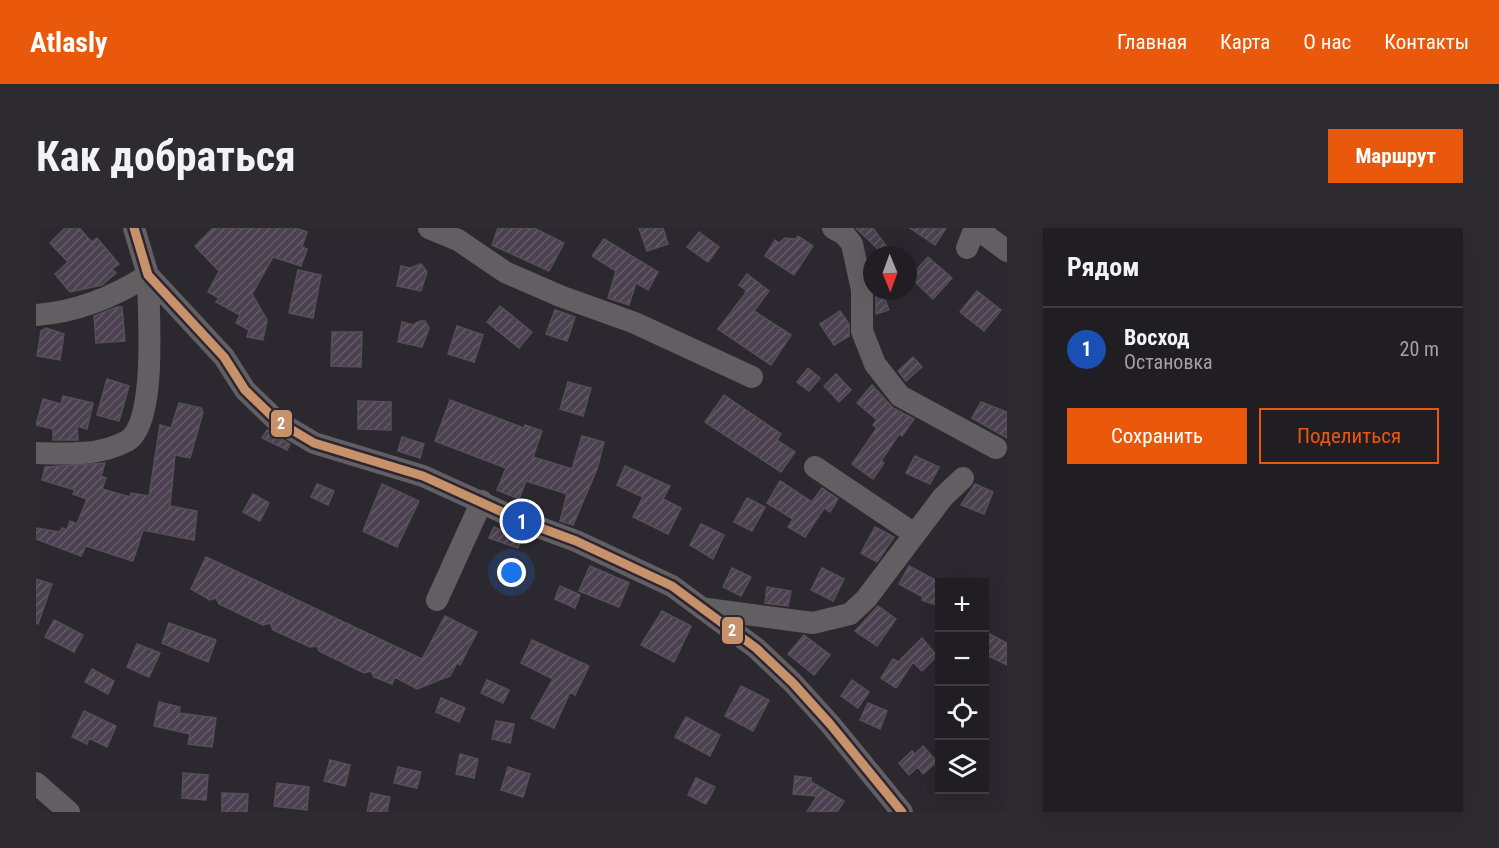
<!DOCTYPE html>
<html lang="ru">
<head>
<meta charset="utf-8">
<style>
	body { margin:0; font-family:"Roboto Condensed",sans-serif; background:#2d2b30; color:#f1f3f6 }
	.controls { position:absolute; right:18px; bottom:18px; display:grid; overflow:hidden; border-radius:0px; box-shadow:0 6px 24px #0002 }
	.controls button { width:54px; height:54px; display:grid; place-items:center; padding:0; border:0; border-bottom:2px solid #3e3c41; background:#211e23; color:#f1f3f6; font:30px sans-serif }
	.compass { position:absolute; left:827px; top:18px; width:54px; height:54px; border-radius:50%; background:#211e23; box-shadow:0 6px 24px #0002; rotate:179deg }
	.you { position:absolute; left:476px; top:345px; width:21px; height:21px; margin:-15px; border:4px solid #fff; border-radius:50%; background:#1a73e8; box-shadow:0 0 0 9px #1a73e833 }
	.badge { display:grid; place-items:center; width:39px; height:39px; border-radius:50%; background:#ea580c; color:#fff; font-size:20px; font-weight:700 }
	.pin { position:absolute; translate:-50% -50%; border:3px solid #fff; box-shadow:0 2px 6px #0006 }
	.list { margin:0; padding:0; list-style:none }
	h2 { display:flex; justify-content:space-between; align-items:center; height:78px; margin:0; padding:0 24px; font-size:26px }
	h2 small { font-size:20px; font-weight:400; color:#a2a2a6 }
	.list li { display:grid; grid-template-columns:39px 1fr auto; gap:18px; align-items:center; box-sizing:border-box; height:84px; padding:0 24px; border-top:2px solid #3e3c41 }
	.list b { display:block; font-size:22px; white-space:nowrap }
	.list p { margin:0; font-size:20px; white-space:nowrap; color:#a2a2a6 }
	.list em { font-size:20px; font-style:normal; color:#a2a2a6 }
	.actions { display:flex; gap:12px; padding:18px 24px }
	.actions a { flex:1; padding:14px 0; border:2px solid #ea580c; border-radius:0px; text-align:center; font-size:21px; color:#ea580c }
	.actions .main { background:#ea580c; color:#fff }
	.icon { flex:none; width:33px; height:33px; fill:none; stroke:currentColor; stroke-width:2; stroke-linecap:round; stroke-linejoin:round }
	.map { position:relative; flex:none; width:971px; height:584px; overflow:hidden; border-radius:0px }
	header { display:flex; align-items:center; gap:36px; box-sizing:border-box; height:84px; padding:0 30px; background:#ea580c; color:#fff }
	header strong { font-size:28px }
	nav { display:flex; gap:33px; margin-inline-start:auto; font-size:21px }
	.intro { display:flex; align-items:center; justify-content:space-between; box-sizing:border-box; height:144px; padding:0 36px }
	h1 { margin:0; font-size:42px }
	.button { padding:15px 27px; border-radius:0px; background:#ea580c; color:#fff; font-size:21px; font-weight:700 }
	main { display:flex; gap:36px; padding:0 36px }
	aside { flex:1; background:#211e23; border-radius:0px; box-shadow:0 6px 24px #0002 }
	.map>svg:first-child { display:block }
	.building { fill:url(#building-hatch); stroke:#545056; stroke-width:1.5 }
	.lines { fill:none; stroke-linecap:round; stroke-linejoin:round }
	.minor { stroke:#625f63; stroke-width:22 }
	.bus-1-casing { stroke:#2d2532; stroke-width:14 }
	.bus-1 { stroke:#c7916a; stroke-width:9 }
	.line-badge { stroke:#2d2532; stroke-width:2 }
	.badge-label { font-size:16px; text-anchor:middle; font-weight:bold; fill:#fff }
</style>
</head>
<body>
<header>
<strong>Atlasly</strong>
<nav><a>Главная</a><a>Карта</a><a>О нас</a><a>Контакты</a></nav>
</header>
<div class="intro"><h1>Как добраться</h1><a class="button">Маршрут</a></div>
<main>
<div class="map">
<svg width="971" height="584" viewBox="0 0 971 584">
	<defs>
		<pattern id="building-hatch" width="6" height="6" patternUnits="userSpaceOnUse" patternTransform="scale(1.5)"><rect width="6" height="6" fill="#4b4150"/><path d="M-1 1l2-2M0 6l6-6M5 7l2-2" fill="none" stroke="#655c69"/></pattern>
	</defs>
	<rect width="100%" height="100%" fill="#2c282f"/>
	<path class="building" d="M29,0H43L56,14L61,10L83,36L76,41L80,45L66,57L34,64L19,46L32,34L14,15Z
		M177,0H260L271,4L266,19L271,21L265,38L237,29L216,66L231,92L227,112L211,109L213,102L200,95L204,87L180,74L183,70L172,64L183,43L159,18Z
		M462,0H498L528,15L513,43L456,17Z
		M603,0H627L632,16L611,23Z
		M820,0H837L857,27H848Z
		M874,0H910L899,17Z
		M663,4L683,19L672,34L651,19Z
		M762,8L777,18L758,47L729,28L739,12L743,15L749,10L760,11Z
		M568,11L622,44L612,62L600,55L593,77L572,70L580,43L556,28Z
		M892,29L916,50L897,71L874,49Z
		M385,36L391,44L385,63L361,58L365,38L374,40Z
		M262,42L285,47L277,90L253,85Z
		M711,46L733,63L718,83L755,107L735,137L682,101L709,66L710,62L703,57Z
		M941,63L965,82L948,103L924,84Z
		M846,64L853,82L840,86V66Z
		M464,78L496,104L483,120L451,94Z
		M81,79H86L89,113L60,115L58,88Z
		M519,82L539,89L531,113L510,106Z
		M804,83L813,96V108L798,117L784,96Z
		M384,93H389L393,100L386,119L362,114L366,94L377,97Z
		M421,98L447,107L438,134L412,126Z
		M10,100L28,106L24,132L1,128L5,103Z
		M296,104H326L325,139L295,138Z
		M877,129L886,139L870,153L862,143Z
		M772,140L784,150L773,163L761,154Z
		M800,146L815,162L803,174L788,158Z
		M71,151L93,158L83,193L61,187Z
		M532,154L555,160L547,188L524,181Z
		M836,157L857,180L878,191L866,208L863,206L845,233L848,235L837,251L816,236L841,200L837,197L841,192L821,175Z
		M688,167L745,206L741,212L759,224L745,244L669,194Z
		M27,168L57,175L51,201L41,198L42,212H17V201L0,197L7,171L25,176Z
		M414,172L488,200L489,197L506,203L497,229L536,241L546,208L568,214L561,241L537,297L524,293L531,266L490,253L483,271L461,262L470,240L399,213Z
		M322,173L355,174V202L322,201Z
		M945,174L971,184V210L936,190Z
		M143,175L165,180L167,184L154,230L139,227L134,278L161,283L158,312L107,302L97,333L50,318L45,328L0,311V300L24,304L26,300L31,302L34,293L41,296L51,271L37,266L39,262L6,252L9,239L69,235L65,248L70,250L66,261L94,269L95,265L113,268L124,197L135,200Z
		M231,202L254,216L251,222L226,210Z
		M366,209L388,216L384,230L362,223Z
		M879,228L903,239L894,256L870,245Z
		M589,238L634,258L627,271L645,280L632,306L597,289L607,269L581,257Z
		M744,253L776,274L786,260L802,271L794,284L788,280L769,309L752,299L757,291L731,275Z
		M281,256L298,263L292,277L275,269Z
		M346,256L383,273L361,319L327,303Z
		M939,256L957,264L948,286L925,277Z
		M217,266L233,275L224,293L207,284Z
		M711,270L729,279L716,303L698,294Z
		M665,296L688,307L677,331L654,317Z
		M458,299L486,309L482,320L453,310Z
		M839,299L858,309L841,334L825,325Z
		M170,329L386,431L409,388L441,404L424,437L421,435L414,448L381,461L359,449L356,456L338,449L335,443L328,445L283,423L281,418L274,419L237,402L234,395L227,397L183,376L180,370L174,372L155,361Z
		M554,338L593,355L583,379L543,363Z
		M873,338L903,354V378L886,372L887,369L863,356Z
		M696,340L715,349L705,368L687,359Z
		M786,340L808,351L797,373L775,362Z
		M0,351L16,356L2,396L0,395Z
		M524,358L544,367L539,380L519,371Z
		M731,359L755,363L752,378L729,375Z
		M842,378L860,391L841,418L819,403Z
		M626,383L655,398L638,434L605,417Z
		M18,392L47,407L38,424L9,409Z
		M133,395L180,412L172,434L126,415Z
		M948,403L971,415V437L948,426Z
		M768,407L794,427L778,447L752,426Z
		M886,410L901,428L886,443L877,434L860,460L845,450L857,431L862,434Z
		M496,412L553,438L539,467L534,464L518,500L495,490L517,451L485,435Z
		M101,416L124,425L113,449L91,439Z
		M56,441L78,453L72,466L49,454Z
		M451,452L473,462L467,475L445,465Z
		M816,452L833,464L822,480L805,468Z
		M705,458L733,472L717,503L689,488Z
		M405,470L429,480L423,494L400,484Z
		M123,474L144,479L143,485L180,490L176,519L152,516L154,506L118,498Z
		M832,475L851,483L844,501L824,492Z
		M48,483L80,498L71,519L53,510L51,516L36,509Z
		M650,489L684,507L674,528L639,509Z
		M460,493L478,496L474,515L456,511Z
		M887,518L901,534L887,546L882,539L873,547L863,535L876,523L879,526Z
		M424,526L442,531L438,550L420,546Z
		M294,532L314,537L309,558L288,553Z
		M362,539L385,544L381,560L358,555Z
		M472,539L494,546L487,569L465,562Z
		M147,545L172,547L170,572L146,570Z
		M759,548L775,550V554L808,573L801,584H771L781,568L757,566Z
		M660,550L679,559L670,576L652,567Z
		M241,555L273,559L271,582L238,578Z
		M186,565L212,566L211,584H186Z
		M335,565L354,569L351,584H331Z"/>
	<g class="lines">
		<path class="minor" d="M98,0L112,47L188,129L209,162L241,193L278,215L387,248L486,293L540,313L636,358L720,420L757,455L794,496L866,584
			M393,0L422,12L469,44L524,68L599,95L716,149
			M797,0L808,6L816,16L826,62V103L839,136L864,168L960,220
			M940,0L971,23
			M931,20L939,0
			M0,87C41,84 78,69 112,47
			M0,225C30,226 64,228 91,213C122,196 112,80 112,47
			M779,239L877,305
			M401,372L446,273
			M671,381L777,395L814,386L830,371L907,269L927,250
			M0,555L33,584"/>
		<defs>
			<path id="bus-1" d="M98,0L112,47L188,129L209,162L241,193L278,215L387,248L486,293L540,313L636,358L720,420L757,455L794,496L866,584"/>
		</defs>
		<use href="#bus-1" class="bus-1-casing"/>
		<use href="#bus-1" class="bus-1"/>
	</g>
	<g class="line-badge">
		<rect x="234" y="181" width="23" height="29" rx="6" fill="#c7916a"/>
		<rect x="685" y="388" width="23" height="29" rx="6" fill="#c7916a"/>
	</g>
	<g class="badge-label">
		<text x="245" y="201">2</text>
		<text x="696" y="408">2</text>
	</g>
</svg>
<div class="controls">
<button>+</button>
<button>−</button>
<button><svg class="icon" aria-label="locate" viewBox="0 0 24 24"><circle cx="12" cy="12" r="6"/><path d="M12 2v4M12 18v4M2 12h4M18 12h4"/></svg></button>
<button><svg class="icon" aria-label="layers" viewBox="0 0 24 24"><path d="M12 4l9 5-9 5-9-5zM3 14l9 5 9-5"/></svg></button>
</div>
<svg class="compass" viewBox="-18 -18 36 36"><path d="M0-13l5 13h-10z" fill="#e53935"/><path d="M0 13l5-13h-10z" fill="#a2a2a6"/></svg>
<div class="you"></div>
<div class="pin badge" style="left:486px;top:293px;background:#1a4fb4">1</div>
</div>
<aside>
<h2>Рядом<small></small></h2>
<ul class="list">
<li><span class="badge" style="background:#1a4fb4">1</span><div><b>Восход</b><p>Остановка</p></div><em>20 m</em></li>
</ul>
<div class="actions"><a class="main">Сохранить</a><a>Поделиться</a></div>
</aside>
</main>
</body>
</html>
